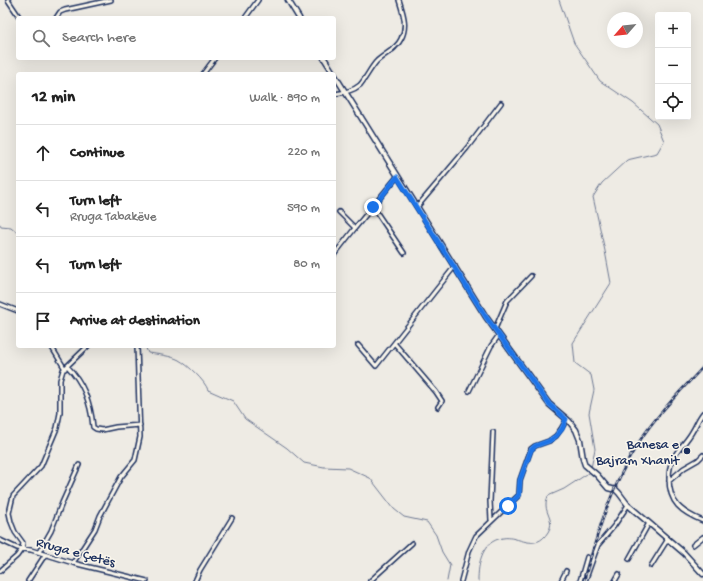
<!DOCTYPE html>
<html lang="en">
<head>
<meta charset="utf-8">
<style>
	body { margin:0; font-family:"Gochi Hand",sans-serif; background:#f6f6f6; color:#222 }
	.controls { position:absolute; right:12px; top:12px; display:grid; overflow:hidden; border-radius:4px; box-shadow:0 4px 16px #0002 }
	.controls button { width:36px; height:36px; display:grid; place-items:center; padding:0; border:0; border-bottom:1px solid #e0e0e0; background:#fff; color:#222; font:20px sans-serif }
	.compass { position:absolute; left:607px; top:12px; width:36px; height:36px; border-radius:50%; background:#fff; box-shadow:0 4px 16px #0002; rotate:242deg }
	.stop { position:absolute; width:12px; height:12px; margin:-9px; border:3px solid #1a73e8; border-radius:50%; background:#fff }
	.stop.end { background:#1a73e8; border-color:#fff; box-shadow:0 1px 4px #0008 }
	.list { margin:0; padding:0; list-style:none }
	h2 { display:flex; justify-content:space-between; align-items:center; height:52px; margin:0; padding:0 16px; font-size:17px }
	h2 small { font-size:13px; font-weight:400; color:#767676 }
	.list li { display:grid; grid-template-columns:26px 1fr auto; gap:12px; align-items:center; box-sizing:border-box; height:56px; padding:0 16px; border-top:1px solid #e0e0e0 }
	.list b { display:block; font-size:15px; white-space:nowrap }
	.list p { margin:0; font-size:13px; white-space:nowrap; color:#767676 }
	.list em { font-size:13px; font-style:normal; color:#767676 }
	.icon { flex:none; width:22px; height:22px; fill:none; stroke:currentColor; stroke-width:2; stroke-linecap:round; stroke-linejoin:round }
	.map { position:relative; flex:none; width:703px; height:581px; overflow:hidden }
	.search { position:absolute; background:#fff; box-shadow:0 4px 16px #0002; left:16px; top:16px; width:320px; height:44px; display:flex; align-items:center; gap:10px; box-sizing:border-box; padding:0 14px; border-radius:4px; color:#767676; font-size:15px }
	.panel { position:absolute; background:#fff; box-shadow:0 4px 16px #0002; left:16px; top:72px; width:320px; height:276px; border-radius:4px }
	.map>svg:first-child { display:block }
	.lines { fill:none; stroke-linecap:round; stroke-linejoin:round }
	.stream { stroke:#6d7892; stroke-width:1 }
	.street-casing { stroke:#1b2f5e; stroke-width:6 }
	.secondary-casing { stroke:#1b2f5e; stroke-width:7 }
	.street { stroke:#fbf7ec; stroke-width:3 }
	.secondary { stroke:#fbf7ec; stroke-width:4 }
	.rail-casing { stroke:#1b2f5e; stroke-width:2.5 }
	.rail { stroke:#fbf7ec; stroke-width:1; stroke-dasharray:3; stroke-linecap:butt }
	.route { stroke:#1a73e8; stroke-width:5 }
	.poi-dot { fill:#1b2f5e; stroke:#fbf7ec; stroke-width:1.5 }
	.labels { text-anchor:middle; stroke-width:3; stroke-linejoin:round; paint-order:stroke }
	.poi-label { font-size:14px; fill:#1b2f5e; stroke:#fbf7ec; text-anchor:end }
	.street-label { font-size:14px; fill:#1b2f5e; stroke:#fbf7ec }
</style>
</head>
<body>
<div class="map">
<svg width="703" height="581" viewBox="0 0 703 581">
	<rect width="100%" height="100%" fill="#eeebe4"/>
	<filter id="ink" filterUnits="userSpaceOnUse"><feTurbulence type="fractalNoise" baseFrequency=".025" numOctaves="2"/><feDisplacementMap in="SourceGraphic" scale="8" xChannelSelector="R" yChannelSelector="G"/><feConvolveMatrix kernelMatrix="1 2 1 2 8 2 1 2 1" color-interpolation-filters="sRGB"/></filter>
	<g filter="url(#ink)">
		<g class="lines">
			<path class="stream" d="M559,0L574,43L600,81L633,103L657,124L664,141L657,153L627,160L602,183L593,197L605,251L611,283L573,343L575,363L591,375L594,390L589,413L595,449L591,468
				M0,224L1,226L11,227L18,233
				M145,346L148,353C156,354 172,356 179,360C188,365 205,381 208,390L233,401L245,419L287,448L304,463L324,467L348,468L370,478L394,509L404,517L427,522L436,535L442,552L450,565L447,581
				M478,581C478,563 482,541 503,538C518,535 535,553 548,532C555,521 546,515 546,505C546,502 547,499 548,496L564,489L587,474L589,471"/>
			<defs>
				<path id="street" d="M8,0L20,18
					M56,18L60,12L65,10L111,0
					M245,18L258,0
					M203,74L215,58
					M334,94C343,93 353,91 360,85C366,78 370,69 376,62C384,54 396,50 401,39C408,26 403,13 399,0
					M373,207L404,253
					M417,207L467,148L501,103
					M339,212L355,228L397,177
					M334,255L355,228
					M0,304L18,311
					M495,329L507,301L531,276
					M395,344L436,392L442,401L438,407
					M358,345L376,366L455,266
					M51,346L65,369
					M67,366C83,382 91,404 93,427L96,429L102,430L116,427L140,425
					M469,391L491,346L499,335
					M703,413C698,419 696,426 692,432C687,441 679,448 674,457C670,464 669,471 669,478C669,503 681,512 703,521
					M669,481L684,468L698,460L703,455
					M491,520L490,501L493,432
					M0,540L17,548L31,550L73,563L147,581
					M693,545L703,537
					M39,552L51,531L62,503L79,465
					M629,559L649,523
					M73,563L95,529L100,516L121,477L135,460L140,437L137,346
					M651,566L661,550L668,539
					M0,571L17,556L22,549L23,543L15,532L11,522L9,513L13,496L41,466L57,428L60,413V380L63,370L88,346
					M28,581L45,555
					M195,581L200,570L232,518
					M370,581L412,543
					M461,581L469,551L476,536L519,495L520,480L531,449L535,446L549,441L556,436L561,429L567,419
					M561,581L566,571
					M580,581L587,557
					M585,581L598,545L614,526L628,505
					M615,581L619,574"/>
				<path id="secondary" d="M288,0L299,18
					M324,58L486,317L549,404L569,421L576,430L580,440L583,459L585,465L597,475L608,488L616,490L619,493L628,505L684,553L703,574"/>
			</defs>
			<use href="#street" class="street-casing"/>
			<use href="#secondary" class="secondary-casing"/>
			<use href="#street" class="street"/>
			<use href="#secondary" class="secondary"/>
			<defs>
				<path id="rail" d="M584,581C597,533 612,484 639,442C657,414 681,391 703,367"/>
			</defs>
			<use href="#rail" class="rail-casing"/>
			<use href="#rail" class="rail"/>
		</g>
	</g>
	<g class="lines" filter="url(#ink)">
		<path class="route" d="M373,207L397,177L486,317L549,404L566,419L562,429L556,436L549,441L535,446L531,450L520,480L519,495L508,506"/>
	</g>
	<circle class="poi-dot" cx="687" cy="451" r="4"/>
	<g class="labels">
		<g class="poi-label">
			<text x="679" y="448">Banesa e<tspan x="679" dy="16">Bajram Xhanit</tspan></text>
		</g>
		<g class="street-label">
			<text transform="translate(76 551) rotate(15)" y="5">Rruga e Çetës</text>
		</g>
	</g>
</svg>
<div class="controls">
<button>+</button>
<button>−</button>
<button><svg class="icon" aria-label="locate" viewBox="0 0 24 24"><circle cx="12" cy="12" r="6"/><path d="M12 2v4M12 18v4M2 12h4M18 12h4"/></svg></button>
</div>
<svg class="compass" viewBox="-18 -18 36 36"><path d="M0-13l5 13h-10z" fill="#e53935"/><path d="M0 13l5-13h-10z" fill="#767676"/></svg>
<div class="stop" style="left:508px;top:506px"></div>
<div class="stop end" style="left:373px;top:207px"></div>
<div class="search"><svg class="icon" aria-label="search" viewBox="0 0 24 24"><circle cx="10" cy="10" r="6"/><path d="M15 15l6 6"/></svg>Search here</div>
<section class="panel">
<h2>12 min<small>Walk · 890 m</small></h2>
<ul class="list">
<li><svg class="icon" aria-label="ahead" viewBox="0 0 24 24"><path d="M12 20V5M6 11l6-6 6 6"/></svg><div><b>Continue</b></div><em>220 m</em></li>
<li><svg class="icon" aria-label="left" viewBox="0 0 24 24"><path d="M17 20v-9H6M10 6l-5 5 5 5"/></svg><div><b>Turn left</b><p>Rruga Tabakëve</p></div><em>590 m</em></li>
<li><svg class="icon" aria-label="left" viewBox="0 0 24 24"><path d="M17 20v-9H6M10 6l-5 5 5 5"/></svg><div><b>Turn left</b></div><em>80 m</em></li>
<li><svg class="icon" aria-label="arrive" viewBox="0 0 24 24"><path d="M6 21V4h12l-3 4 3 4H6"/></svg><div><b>Arrive at destination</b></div></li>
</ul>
</section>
</div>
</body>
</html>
